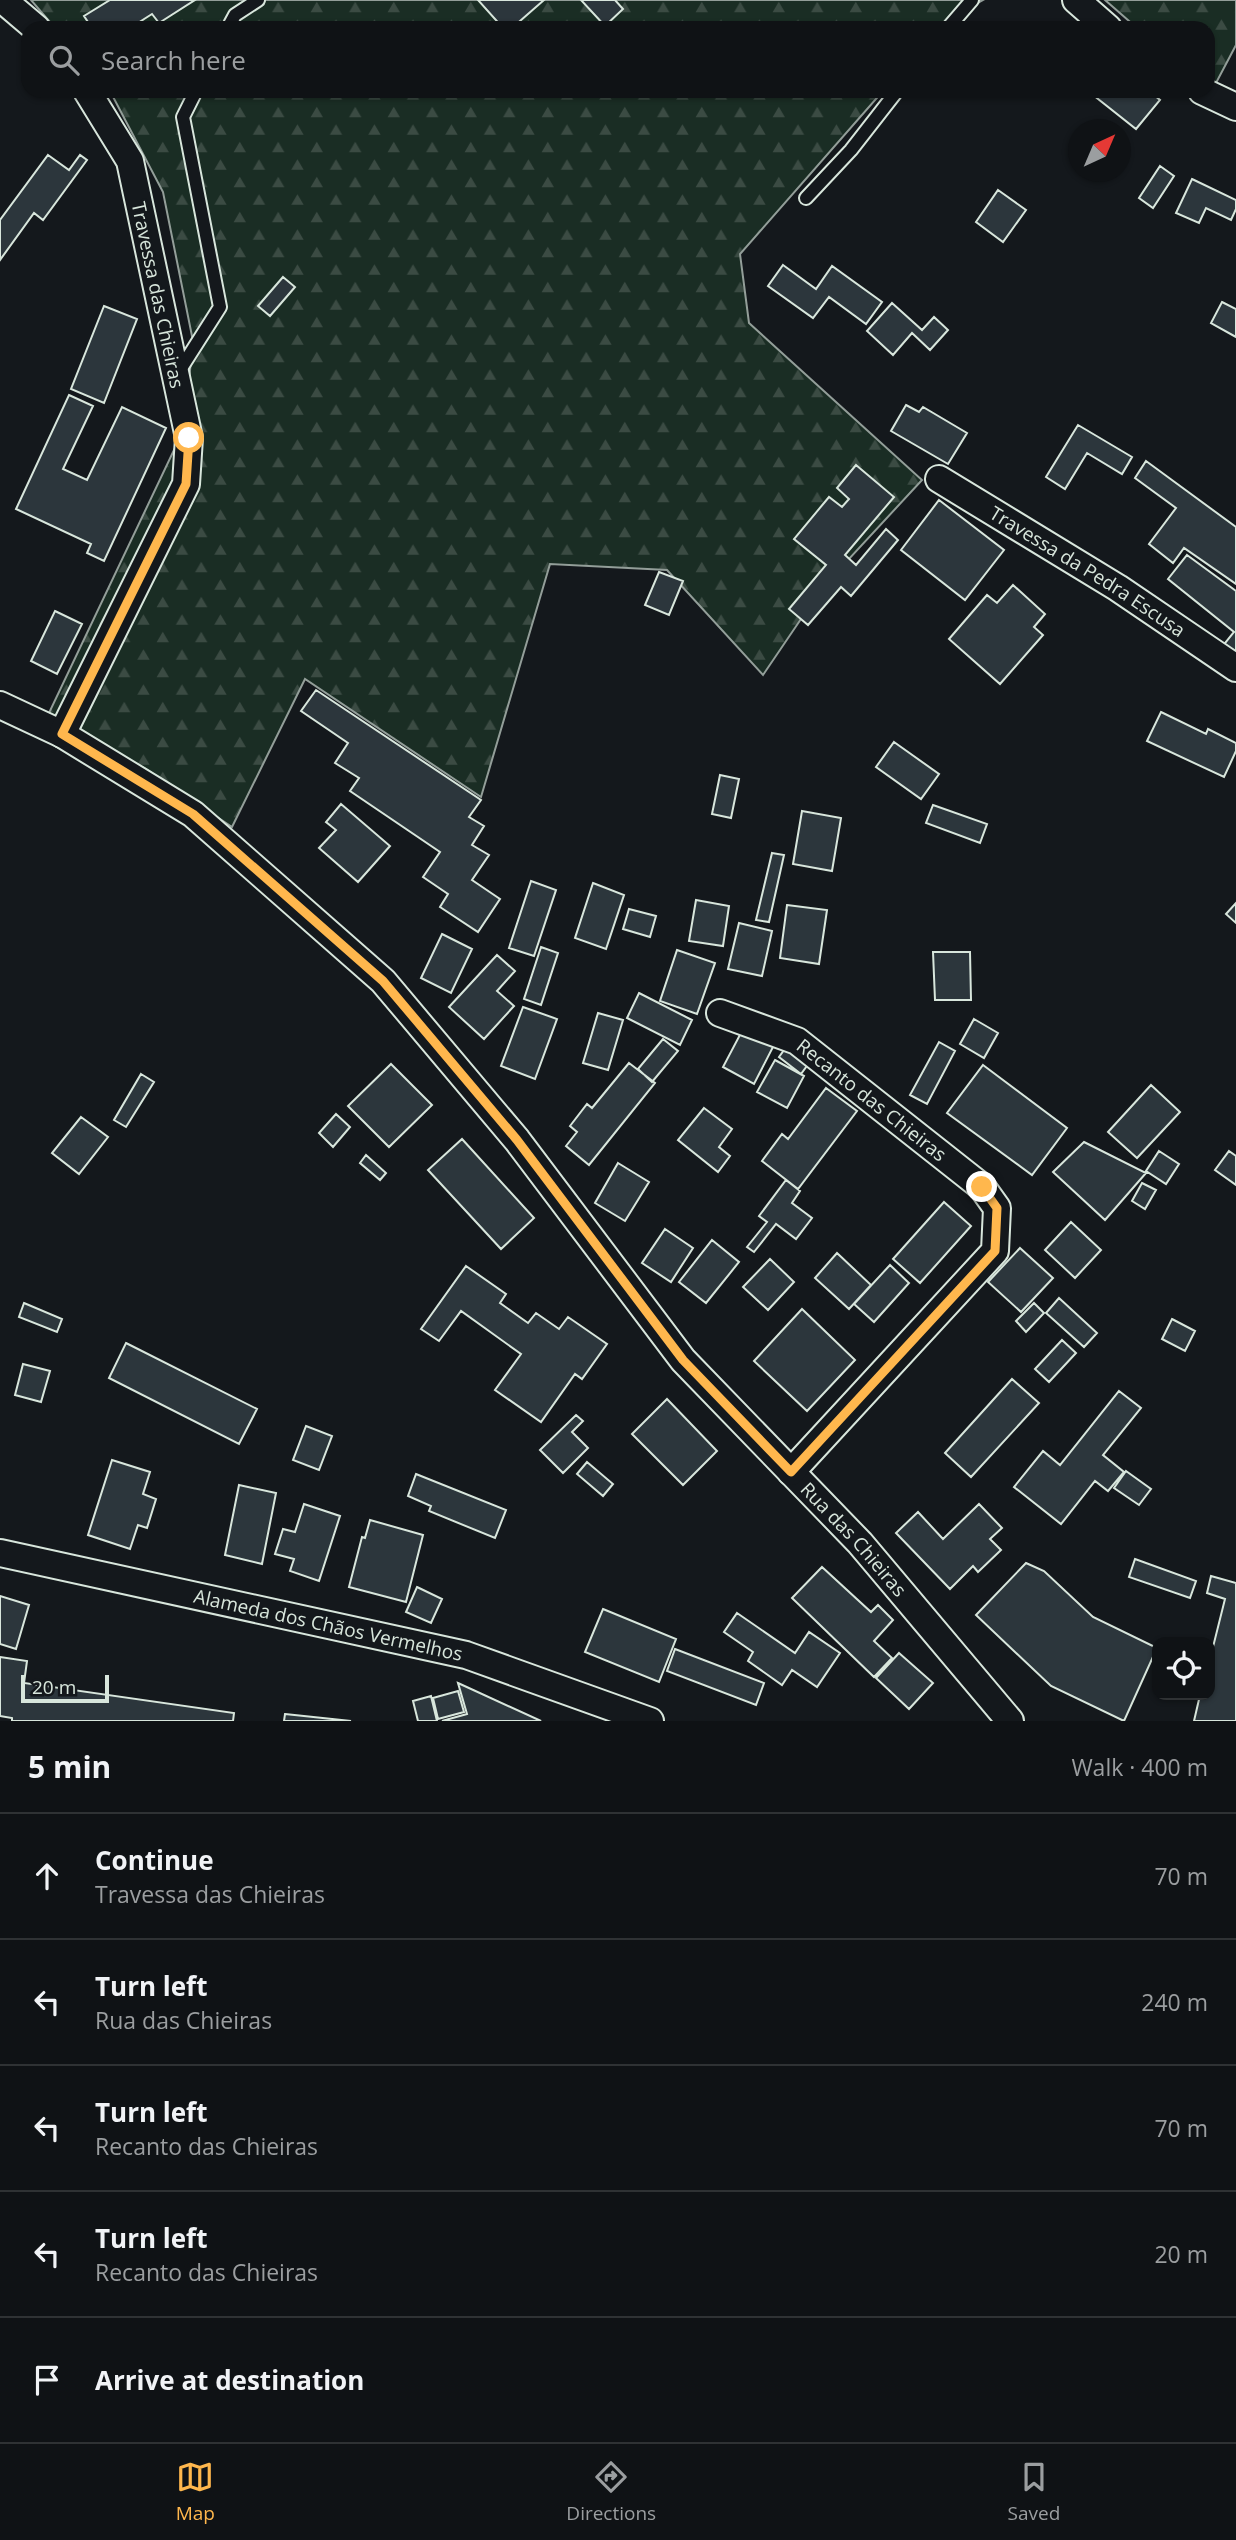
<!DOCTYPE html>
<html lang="en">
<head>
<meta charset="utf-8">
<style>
	body { margin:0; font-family:"Open Sans",sans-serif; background:#1d2022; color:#f1f3f6 }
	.controls { position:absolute; right:21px; bottom:21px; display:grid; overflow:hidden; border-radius:14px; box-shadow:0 2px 5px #0004 }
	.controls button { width:63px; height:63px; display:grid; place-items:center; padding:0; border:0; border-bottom:2px solid #2f3234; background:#0f1215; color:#f1f3f6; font:35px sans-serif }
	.compass { position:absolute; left:1068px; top:119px; width:63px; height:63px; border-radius:50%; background:#0f1215; box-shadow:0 2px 5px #0004; rotate:44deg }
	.scale { position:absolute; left:21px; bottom:18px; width:88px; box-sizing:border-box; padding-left:7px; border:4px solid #d8e6dc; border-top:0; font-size:19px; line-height:24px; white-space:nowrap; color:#d8e6dc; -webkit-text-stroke:5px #14181c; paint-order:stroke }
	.stop { position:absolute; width:21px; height:21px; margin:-16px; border:5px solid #ffb74d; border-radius:50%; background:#fff }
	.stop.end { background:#ffb74d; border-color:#fff; box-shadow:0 2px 7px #0008 }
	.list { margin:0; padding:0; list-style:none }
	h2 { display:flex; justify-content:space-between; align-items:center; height:91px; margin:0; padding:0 28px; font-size:30px }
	h2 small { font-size:23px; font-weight:400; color:#9b9ea0 }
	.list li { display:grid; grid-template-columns:46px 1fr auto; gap:21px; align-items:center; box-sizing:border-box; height:126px; padding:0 28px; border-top:2px solid #2f3234 }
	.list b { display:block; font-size:26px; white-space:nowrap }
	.list p { margin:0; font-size:23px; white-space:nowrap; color:#9b9ea0 }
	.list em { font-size:23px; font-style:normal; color:#9b9ea0 }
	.icon { flex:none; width:38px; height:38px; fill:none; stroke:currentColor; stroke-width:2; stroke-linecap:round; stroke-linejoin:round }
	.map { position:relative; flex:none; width:1236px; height:1721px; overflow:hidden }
	.search { position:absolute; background:#0f1215; box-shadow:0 2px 5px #0004; left:21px; right:21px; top:21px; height:77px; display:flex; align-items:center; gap:18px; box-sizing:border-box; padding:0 24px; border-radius:21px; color:#9b9ea0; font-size:26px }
	.sheet { height:721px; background:#0f1215 }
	nav { display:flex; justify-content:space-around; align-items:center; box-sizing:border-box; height:98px; border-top:2px solid #2f3234; background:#0f1215; font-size:19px; color:#9b9ea0 }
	nav a { display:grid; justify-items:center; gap:4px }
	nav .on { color:#ffb74d }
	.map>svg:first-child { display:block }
	.forest { fill:url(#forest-firs); stroke:#939e99; stroke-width:2 }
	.building { fill:#2c363c; stroke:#d8e6dc; stroke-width:2 }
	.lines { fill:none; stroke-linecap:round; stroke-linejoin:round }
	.lane-casing { stroke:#d8e6dc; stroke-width:16 }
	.street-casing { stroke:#d8e6dc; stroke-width:30 }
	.lane { stroke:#14181c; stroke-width:12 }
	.street { stroke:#14181c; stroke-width:26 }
	.route { stroke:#ffb74d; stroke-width:9 }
	.labels { text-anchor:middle; stroke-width:5; stroke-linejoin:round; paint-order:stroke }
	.street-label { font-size:19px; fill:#d8e6dc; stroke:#14181c }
</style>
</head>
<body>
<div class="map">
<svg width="1236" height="1721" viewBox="0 0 1236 1721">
	<defs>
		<pattern id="forest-firs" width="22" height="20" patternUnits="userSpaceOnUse" patternTransform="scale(1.75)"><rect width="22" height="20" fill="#1a2d24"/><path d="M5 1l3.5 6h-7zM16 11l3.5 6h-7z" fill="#3b4b43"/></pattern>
	</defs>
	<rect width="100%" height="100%" fill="#14181c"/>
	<path class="forest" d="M31,0H983L944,22L938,28H55Z
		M1105,0H1236V45L1216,83L1208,79V28H1137Z
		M110,91H883L740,254L749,323L922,480L822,588L763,675L667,570L550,564L481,797L305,679L232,827L146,769L48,715L184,429L193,341L163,192Z"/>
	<path class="building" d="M110,0H195L159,23L152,14L130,28H92L84,16Z
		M478,0H544L512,28H503Z
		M581,0H615L623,9L605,26Z
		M1088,91H1149L1160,100L1136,129Z
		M48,155L69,170L80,155L87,160L43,220L34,213L0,260V220Z
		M1160,166L1174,176L1153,208L1139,198Z
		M1192,179L1236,200V209L1231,220L1206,208L1199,223L1176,213Z
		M998,190L1026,210L1003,242L976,222Z
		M783,265L816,289L832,266L882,302L866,324L829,297L813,318L768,286Z
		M283,277L295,287L270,316L258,306Z
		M1222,302L1236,309V337L1211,323Z
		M892,303L922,330L934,317L948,330L930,350L912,333L893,355L867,331Z
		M104,306L137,319L104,403L71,389Z
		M69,395L93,406L63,469L87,480L122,407L166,428L104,561L87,553L91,544L16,509Z
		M906,405L919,412L923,407L967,433L948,464L891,431Z
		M1078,425L1132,457L1122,474L1087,453L1065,489L1046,477Z
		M1146,461L1236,527V584L1184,548L1173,563L1149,544L1176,508L1135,478Z
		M856,465L894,497L845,555L856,565L886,529L898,540L851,596L841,587L808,625L789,609L826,565L794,539L829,497L842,507L849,499L837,488Z
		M939,500L1004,550L965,600L901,550Z
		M1187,555L1236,591V660L1221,648L1234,632L1168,579Z
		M659,572L683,581L669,615L645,605Z
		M1013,585L1045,614L1034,627L1043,635L1000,684L949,639L987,595L997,603Z
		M55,611L82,624L57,674L31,661Z
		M316,690L481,800L469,817L484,826L472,845L489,855L472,880L500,899L478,932L440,907L448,894L423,877L440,852L350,791L359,778L335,763L348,743L301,711Z
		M1161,712L1206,734L1208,729L1236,743V751L1224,777L1147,741Z
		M894,742L939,774L921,799L876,767Z
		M720,775L739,779L731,818L712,814Z
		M341,804L390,846L358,882L319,848L336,830L326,822Z
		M933,805L987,824L980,843L926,823Z
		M802,811L841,818L832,871L793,864Z
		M772,853L784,855L769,922L756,920Z
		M531,881L556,890L534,956L509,948Z
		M593,883L624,895L606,949L575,938Z
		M696,900L729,906L723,946L689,941Z
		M1236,903V923L1226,914Z
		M787,905L827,910L819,964L780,958Z
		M629,909L656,916L650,937L623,929Z
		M739,923L772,931L762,976L728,969Z
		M442,934L472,949L451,993L421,978Z
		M541,947L558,953L541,1005L524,999Z
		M677,950L715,963L697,1014L660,1001Z
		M933,952H970L971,1000H935Z
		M497,955L515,971L497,991L514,1006L484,1039L449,1007Z
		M639,993L692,1020L680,1045L627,1018Z
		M523,1007L557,1019L535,1079L501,1066Z
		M598,1013L623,1020L608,1070L583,1063Z
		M974,1019L998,1033L984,1058L960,1044Z
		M743,1029L774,1045L754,1084L723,1067Z
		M663,1039L678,1051L652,1082L638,1069Z
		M939,1042L955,1051L927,1104L910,1095Z
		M787,1046L809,1063L801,1074L779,1057Z
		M775,1060L804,1076L787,1108L757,1092Z
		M629,1063L655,1083L589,1165L566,1146L577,1132L570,1126L587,1104L592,1108Z
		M391,1064L432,1105L389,1147L348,1106Z
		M983,1065L1067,1128L1032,1175L947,1113Z
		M141,1074L154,1082L126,1127L114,1120Z
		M1151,1085L1180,1112L1137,1158L1108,1132Z
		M826,1088L857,1111L798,1189L762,1161L782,1134L788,1139Z
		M704,1108L732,1129L719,1147L730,1156L718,1172L678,1140Z
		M336,1114L350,1127L333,1147L319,1133Z
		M81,1117L108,1137L79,1174L52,1153Z
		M462,1139L534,1218L501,1249L428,1170Z
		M1084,1142L1146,1173L1105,1220L1053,1172Z
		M1159,1151L1179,1164L1166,1184L1146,1171Z
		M1229,1151L1236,1156V1185L1215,1170Z
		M366,1155L386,1173L380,1180L360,1163Z
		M618,1163L649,1182L625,1221L595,1203Z
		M786,1180L800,1191L792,1203L812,1218L796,1239L776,1224L754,1252L747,1247L767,1222L759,1216Z
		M1142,1183L1156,1190L1145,1209L1132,1201Z
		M944,1202L971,1226L920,1283L893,1259Z
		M1071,1222L1101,1250L1075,1278L1045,1250Z
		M665,1229L693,1248L671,1282L642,1263Z
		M712,1240L739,1262L706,1303L679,1282Z
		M1020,1248L1053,1278L1021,1312L988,1282Z
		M837,1253L871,1285L849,1309L815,1278Z
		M770,1259L794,1282L768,1310L743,1287Z
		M890,1265L909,1283L874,1322L854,1304Z
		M466,1266L506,1294L500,1303L528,1323L536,1313L559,1329L568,1317L607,1344L582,1379L575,1374L541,1422L495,1390L521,1354L461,1311L439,1341L421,1329Z
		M1059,1298L1097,1333L1084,1347L1046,1313Z
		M24,1303L62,1319L57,1332L19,1317Z
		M1034,1303L1044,1313L1026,1332L1016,1321Z
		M802,1309L855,1360L807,1411L754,1361Z
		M1172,1319L1195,1331L1185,1351L1162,1339Z
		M1062,1340L1076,1353L1049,1382L1035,1369Z
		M126,1343L257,1409L239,1444L109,1378Z
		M23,1364L50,1371L41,1402L15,1395Z
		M1012,1379L1039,1403L971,1477L945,1453Z
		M1119,1391L1141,1408L1103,1455L1124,1472L1108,1491L1095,1481L1061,1524L1014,1487L1043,1451L1060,1465Z
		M667,1399L717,1451L683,1485L632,1434Z
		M576,1415L583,1421L572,1432L588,1448L563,1473L540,1450Z
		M306,1426L332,1436L319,1470L293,1460Z
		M112,1460L150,1472L143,1494L156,1499L147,1528L138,1525L130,1549L88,1535Z
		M587,1462L613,1484L603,1496L577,1474Z
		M1126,1471L1151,1489L1139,1505L1114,1488Z
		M416,1474L506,1510L495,1538L429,1511L431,1506L408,1496Z
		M239,1485L276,1493L262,1564L225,1555Z
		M304,1504L340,1516L319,1581L290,1571L294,1559L275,1554L283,1529L295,1532Z
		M979,1504L1002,1528L990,1539L1001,1550L978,1572L973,1566L950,1589L896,1533L918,1512L943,1539Z
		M370,1520L423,1535L406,1602L349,1587L362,1537L365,1538Z
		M1135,1559L1196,1581L1190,1598L1129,1577Z
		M1026,1563L1044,1571L1093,1617L1157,1648L1124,1721L1051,1686L976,1615Z
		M822,1567L871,1612L878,1605L893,1620L874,1641L892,1658L874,1677L792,1598Z
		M1211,1576L1236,1583V1721H1194L1200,1695H1210V1659L1225,1599L1207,1593Z
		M417,1587L442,1599L431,1623L406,1612Z
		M0,1596L29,1605L16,1649L0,1644Z
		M603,1609L676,1639L659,1682L585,1652Z
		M737,1613L795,1653L809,1632L840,1653L817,1687L792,1670L782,1685L748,1661L753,1652L724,1632Z
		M675,1649L764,1683L756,1705L667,1671Z
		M899,1653L933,1683L909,1709L876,1678Z
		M0,1657L27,1661L24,1683L234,1713L233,1721H12V1718L0,1716Z
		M458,1683L541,1721H442L467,1714Z
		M458,1691L464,1712L438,1719L433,1698Z
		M431,1696L437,1721H418L413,1701Z
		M285,1714L351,1721H284Z"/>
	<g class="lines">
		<defs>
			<path id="lane" d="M228,28L235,15L258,0
				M948,28L972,0
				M806,198L851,150L897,91
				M178,373L220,307L183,117L196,91"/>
			<g id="street">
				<path d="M3,0L36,28"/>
				<path d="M1076,0L1108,28"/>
				<path d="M1202,91L1236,107"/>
				<path id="s1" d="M939,479L1118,588L1236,668"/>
				<path id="s2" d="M0,705L62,734L193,814L383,981L517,1140L683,1360L860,1543L1010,1721"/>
				<path d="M62,734L186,484L189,438L130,161L87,91"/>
				<path id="s3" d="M720,1013L797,1041L982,1187L997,1208L995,1251L791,1472"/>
				<path id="s4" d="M0,1553L466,1655L650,1721"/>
			</g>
		</defs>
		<use href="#lane" class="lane-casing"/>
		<use href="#street" class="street-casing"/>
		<use href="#lane" class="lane"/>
		<use href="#street" class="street"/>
	</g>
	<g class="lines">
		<path class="route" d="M189,438L186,484L62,734L193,814L383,981L517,1140L683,1360L791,1472L995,1251L997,1208L982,1187"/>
	</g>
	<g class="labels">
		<g class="street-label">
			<text transform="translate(158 295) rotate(78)" y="7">Travessa das Chieiras</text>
			<text dy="7" stroke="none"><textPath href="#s1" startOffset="175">Travessa da Pedra Escusa</textPath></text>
			<text dy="7" stroke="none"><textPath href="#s3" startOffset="177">Recanto das Chieiras</textPath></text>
			<text dy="7" stroke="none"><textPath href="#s2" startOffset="1206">Rua das Chieiras</textPath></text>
			<text dy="7" stroke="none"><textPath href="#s4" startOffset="336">Alameda dos Chãos Vermelhos</textPath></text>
		</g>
	</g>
</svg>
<div class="controls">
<button><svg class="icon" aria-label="locate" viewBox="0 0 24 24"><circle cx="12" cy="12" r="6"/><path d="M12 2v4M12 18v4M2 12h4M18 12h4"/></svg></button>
</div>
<svg class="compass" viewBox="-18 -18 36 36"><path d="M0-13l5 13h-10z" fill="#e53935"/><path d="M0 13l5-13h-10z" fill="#9b9ea0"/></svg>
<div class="scale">20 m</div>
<div class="stop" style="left:189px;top:438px"></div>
<div class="stop end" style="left:982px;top:1187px"></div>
<div class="search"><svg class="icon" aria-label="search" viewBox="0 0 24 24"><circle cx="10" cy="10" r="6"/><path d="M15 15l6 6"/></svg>Search here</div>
</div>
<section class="sheet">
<h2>5 min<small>Walk · 400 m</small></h2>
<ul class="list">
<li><svg class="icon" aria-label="ahead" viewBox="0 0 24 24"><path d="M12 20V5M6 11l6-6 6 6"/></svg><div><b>Continue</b><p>Travessa das Chieiras</p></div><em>70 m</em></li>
<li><svg class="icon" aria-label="left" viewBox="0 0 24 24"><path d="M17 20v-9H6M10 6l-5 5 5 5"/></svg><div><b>Turn left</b><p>Rua das Chieiras</p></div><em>240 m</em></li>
<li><svg class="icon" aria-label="left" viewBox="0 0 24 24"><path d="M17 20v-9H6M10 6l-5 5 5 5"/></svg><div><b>Turn left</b><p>Recanto das Chieiras</p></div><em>70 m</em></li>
<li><svg class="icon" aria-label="left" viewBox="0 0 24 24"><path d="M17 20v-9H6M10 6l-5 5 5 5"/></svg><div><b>Turn left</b><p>Recanto das Chieiras</p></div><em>20 m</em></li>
<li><svg class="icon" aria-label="arrive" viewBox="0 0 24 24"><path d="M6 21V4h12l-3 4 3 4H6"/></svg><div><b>Arrive at destination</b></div></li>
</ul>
</section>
<nav>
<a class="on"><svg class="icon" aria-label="map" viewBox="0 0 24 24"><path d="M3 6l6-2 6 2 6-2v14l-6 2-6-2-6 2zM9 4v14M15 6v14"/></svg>Map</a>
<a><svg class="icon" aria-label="directions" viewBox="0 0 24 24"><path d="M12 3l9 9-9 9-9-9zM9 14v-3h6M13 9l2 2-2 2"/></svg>Directions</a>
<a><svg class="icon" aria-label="saved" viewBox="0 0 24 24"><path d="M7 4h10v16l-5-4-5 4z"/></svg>Saved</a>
</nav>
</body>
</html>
